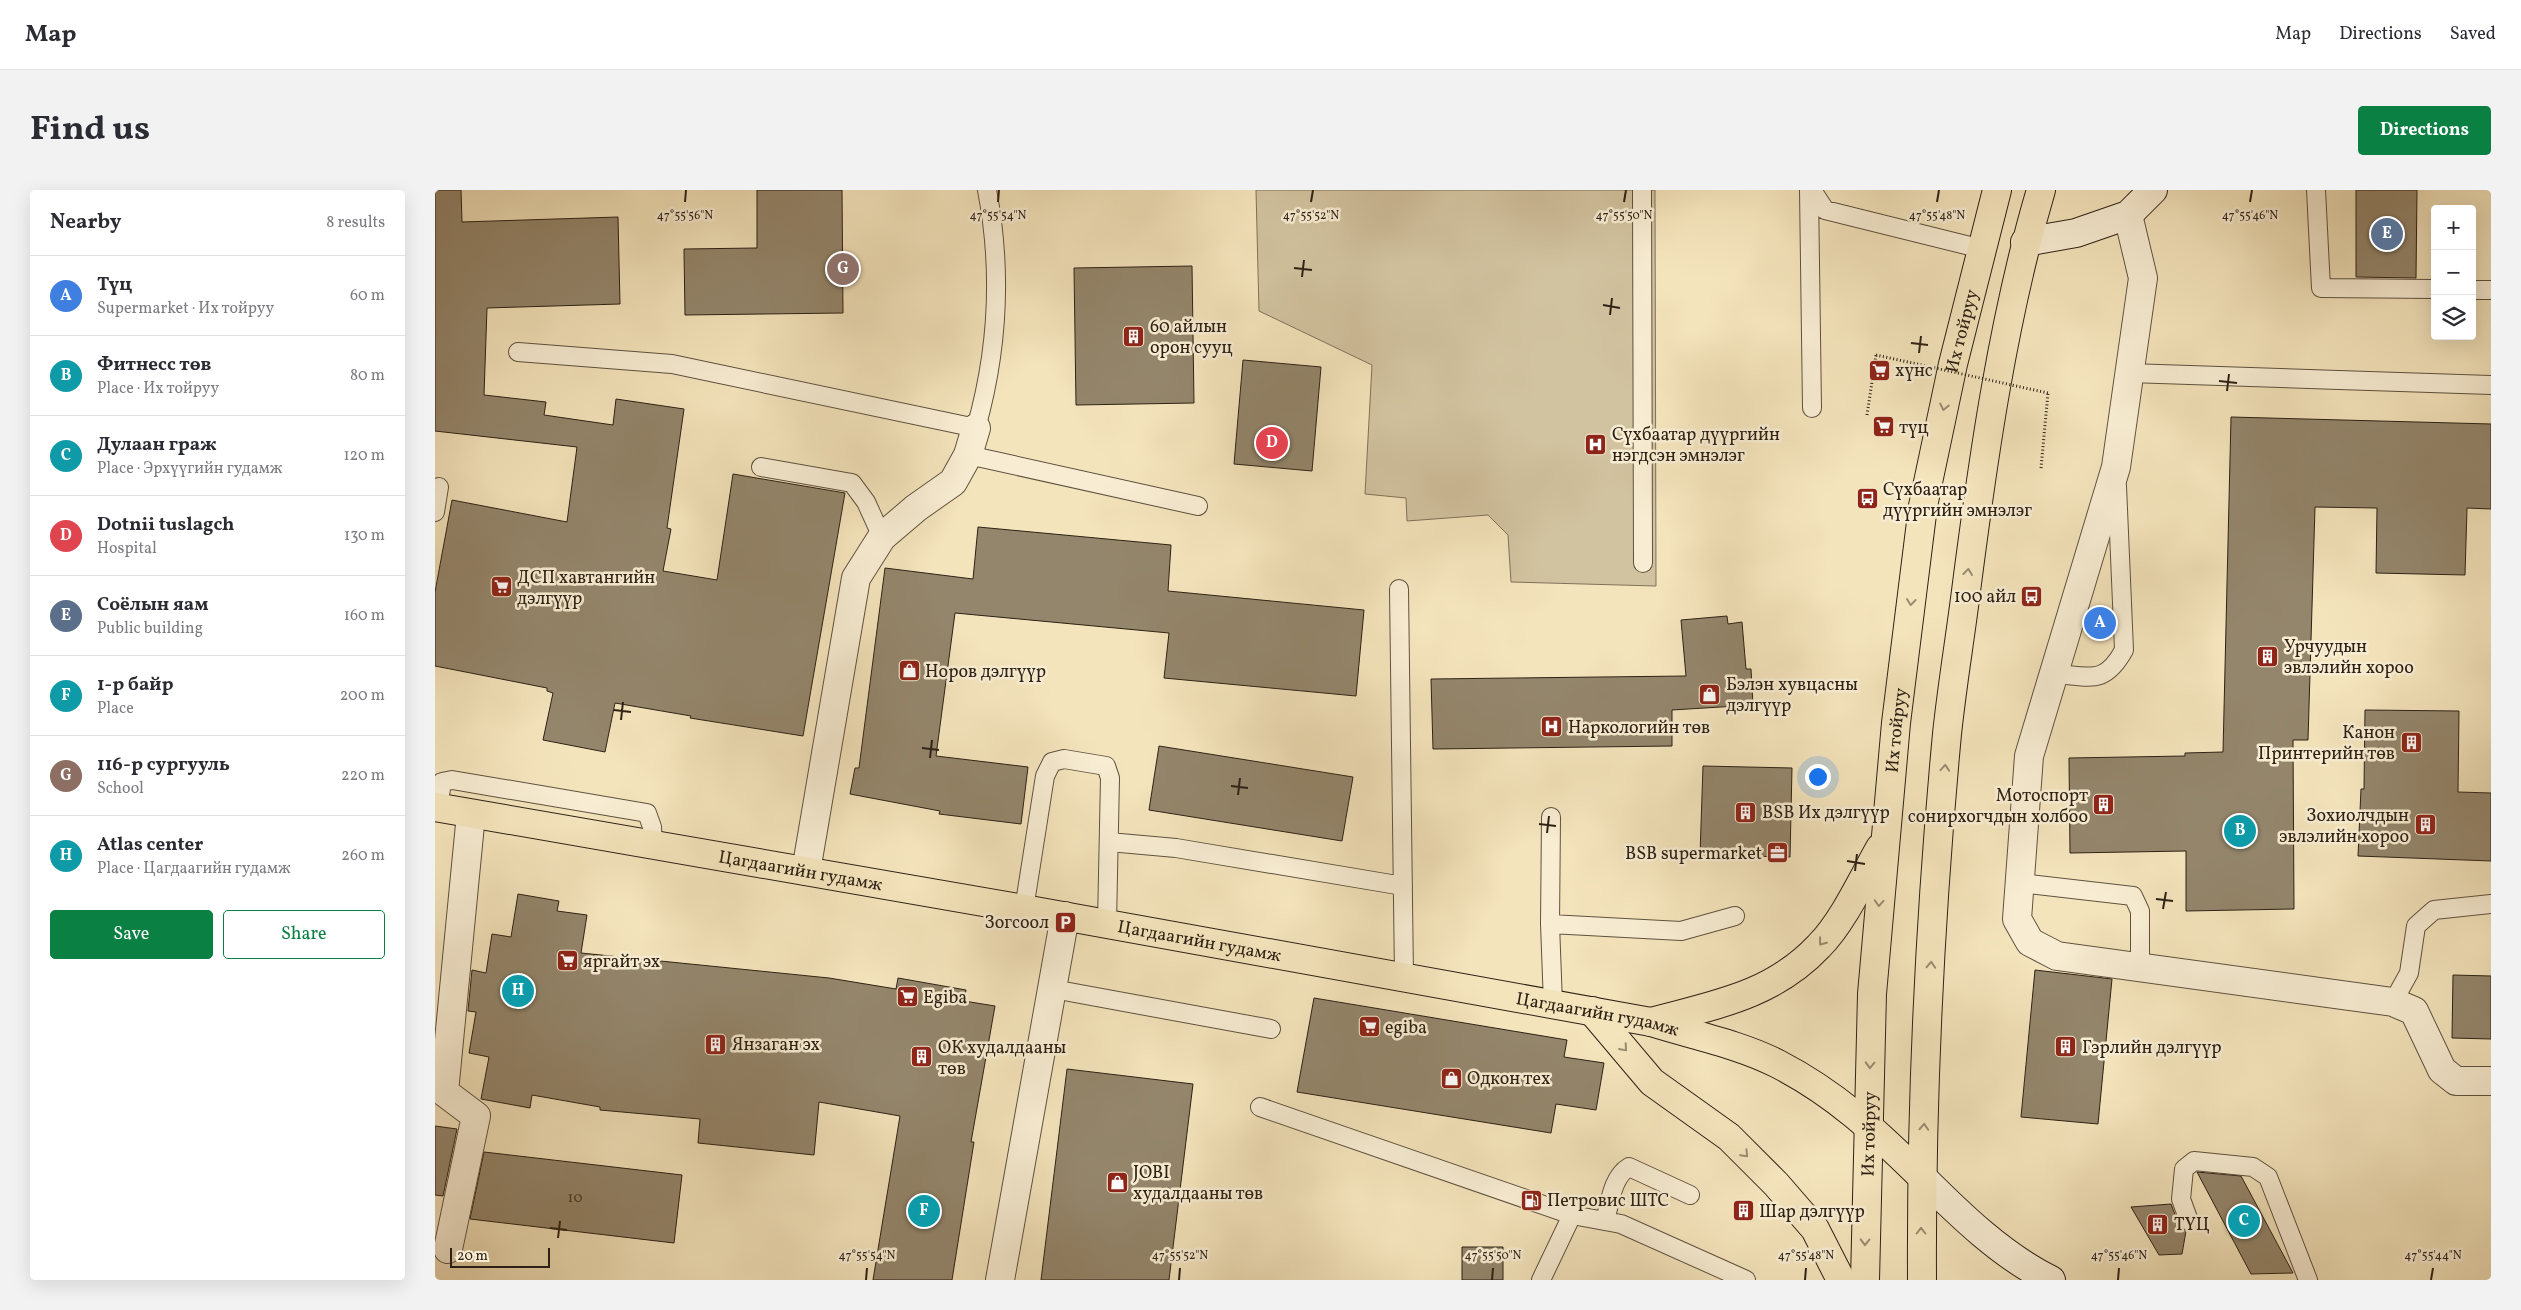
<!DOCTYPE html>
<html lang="en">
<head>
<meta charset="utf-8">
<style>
	body { margin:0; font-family:Vollkorn,serif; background:#f2f2f3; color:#2b2b33 }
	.controls { position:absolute; right:15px; top:15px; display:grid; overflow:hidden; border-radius:5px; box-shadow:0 5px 20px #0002 }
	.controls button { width:45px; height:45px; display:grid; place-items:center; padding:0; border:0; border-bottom:1px solid #e1e1e2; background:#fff; color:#2b2b33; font:25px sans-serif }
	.scale { position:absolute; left:15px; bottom:12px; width:100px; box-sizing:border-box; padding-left:5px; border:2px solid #2d2115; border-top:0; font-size:14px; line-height:18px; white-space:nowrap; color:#2d2115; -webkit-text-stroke:4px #f8edd3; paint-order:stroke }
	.you { position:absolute; left:1382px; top:586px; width:18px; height:18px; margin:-12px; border:4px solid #fff; border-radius:50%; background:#1a73e8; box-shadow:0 0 0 8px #1a73e833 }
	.badge { display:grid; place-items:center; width:32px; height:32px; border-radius:50%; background:#0b8043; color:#fff; font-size:16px; font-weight:700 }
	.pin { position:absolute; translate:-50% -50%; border:2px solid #fff; box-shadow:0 1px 5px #0006 }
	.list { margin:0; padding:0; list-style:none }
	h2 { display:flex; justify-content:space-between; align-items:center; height:65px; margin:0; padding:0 20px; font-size:21px }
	h2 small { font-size:16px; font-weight:400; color:#7c7c81 }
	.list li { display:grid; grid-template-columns:32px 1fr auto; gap:15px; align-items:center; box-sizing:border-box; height:80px; padding:0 20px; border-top:1px solid #e1e1e2 }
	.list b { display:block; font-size:19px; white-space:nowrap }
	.list p { margin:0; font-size:16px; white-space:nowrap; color:#7c7c81 }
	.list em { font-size:16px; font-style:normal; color:#7c7c81 }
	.actions { display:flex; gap:10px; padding:15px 20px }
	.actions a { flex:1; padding:11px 0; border:1px solid #0b8043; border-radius:5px; text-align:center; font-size:18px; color:#0b8043 }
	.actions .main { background:#0b8043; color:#fff }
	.icon { flex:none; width:28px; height:28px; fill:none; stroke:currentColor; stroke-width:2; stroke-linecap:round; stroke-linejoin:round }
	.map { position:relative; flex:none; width:2056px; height:1090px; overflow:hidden; border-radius:5px }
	header { display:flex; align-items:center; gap:30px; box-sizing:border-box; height:70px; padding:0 25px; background:#fff; border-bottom:1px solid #e1e1e2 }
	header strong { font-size:24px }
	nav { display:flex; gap:28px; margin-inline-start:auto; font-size:18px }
	.intro { display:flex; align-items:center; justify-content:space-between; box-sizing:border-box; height:120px; padding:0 30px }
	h1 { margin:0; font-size:35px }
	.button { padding:12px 22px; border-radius:5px; background:#0b8043; color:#fff; font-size:18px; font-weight:700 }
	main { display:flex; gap:30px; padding:0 30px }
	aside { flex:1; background:#fff; border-radius:5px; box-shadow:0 5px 20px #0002 }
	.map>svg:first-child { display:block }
	.green { fill:#d2c3a0; stroke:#80725a }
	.building { fill:#94866c; stroke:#2d2115 }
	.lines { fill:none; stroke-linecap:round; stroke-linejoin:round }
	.lane-casing { stroke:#5f523f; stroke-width:20 }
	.street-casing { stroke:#5f523f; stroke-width:30 }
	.secondary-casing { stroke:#2d2115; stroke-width:30 }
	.primary-casing { stroke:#2d2115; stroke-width:30 }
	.path { stroke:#2d2115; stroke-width:3; stroke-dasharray:1 2.5; stroke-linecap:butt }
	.lane { stroke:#f8edd3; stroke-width:18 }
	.street { stroke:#f8edd3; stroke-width:28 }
	.secondary { stroke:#f8edd3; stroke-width:28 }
	.primary { stroke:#f4e4bc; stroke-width:28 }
	.path-bridge { stroke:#2d2115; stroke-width:3; stroke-dasharray:1 2.5; stroke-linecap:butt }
	.oneway { stroke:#9a8c71 }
	.ticks { fill:none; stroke:#2d2115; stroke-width:2 }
	.labels { text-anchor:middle; stroke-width:5; stroke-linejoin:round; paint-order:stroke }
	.number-label { font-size:15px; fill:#473a2b }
	.poi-label { font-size:18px; fill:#2d2115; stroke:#f8edd3; text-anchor:start }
	.street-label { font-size:18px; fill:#2d2115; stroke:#f8edd3 }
	.ticks-label { font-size:12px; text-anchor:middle; fill:#2d2115; stroke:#f8edd3; stroke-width:5; stroke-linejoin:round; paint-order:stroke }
</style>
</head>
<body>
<header>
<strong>Map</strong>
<nav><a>Map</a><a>Directions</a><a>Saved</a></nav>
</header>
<div class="intro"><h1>Find us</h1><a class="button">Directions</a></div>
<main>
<aside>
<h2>Nearby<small>8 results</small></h2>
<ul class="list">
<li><span class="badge" style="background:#3f7fe0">A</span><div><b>Түц</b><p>Supermarket · Их тойруу</p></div><em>60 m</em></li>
<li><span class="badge" style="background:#0f9aa8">B</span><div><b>Фитнесс төв</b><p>Place · Их тойруу</p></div><em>80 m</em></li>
<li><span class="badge" style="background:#0f9aa8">C</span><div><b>Дулаан граж</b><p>Place · Эрхүүгийн гудамж</p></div><em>120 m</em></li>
<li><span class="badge" style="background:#e0444e">D</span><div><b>Dotnii tuslagch</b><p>Hospital</p></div><em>130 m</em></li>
<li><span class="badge" style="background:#5c6f8a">E</span><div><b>Соёлын яам</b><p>Public building</p></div><em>160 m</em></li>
<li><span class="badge" style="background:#0f9aa8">F</span><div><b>1-р байр</b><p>Place</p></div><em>200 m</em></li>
<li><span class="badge" style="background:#8d6e63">G</span><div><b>116-р сургууль</b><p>School</p></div><em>220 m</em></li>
<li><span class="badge" style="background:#0f9aa8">H</span><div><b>Atlas center</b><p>Place · Цагдаагийн гудамж</p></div><em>260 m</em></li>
</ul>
<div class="actions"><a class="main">Save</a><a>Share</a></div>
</aside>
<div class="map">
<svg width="2056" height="1090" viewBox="0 0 2056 1090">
	<rect width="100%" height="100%" fill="#f4e4bc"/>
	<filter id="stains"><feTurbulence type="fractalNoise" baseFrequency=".004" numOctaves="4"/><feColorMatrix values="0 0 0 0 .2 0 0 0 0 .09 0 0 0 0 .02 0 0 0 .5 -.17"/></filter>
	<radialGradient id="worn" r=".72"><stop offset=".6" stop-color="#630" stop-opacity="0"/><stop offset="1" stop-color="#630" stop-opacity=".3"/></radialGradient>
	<path class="green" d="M821,0H1220L1221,396L1076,392L1073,345L1053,325L972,331L971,308L930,304L937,175L824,121Z"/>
	<path class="building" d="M0,0H26L27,32L183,27L185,114L52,118L49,205L111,212L109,225L178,235L181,209L249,219L232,338L236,339L228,381L282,390L298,284L410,303L368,546L255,528L256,526L180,513L170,562L108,550L118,503L112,501V498L0,476V402L17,310L132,332L142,257L0,241Z
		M322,0H407L408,123L250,125L249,59L322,58Z
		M1921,0H1982L1981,88L1921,87Z
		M757,76L759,213L641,215L639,78Z
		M808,170L886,177L877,281L799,274Z
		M1796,227L2056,234V319L2032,318L2030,385L1941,383L1942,318L1880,317L1873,550H1858L1859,719L1751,721V661L1635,663L1634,568L1750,566V563L1788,562Z
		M543,337L736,355L733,401L929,420L921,506L729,488L734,443L520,423L501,566L593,577L586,634L504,624L505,621L415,604L420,578H424L450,378L538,389Z
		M1292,426L1293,434L1307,432L1311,479H1316L1318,515L1237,520V556L998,559L996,489L1251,486L1246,430Z
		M1930,520L2024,521L2023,602L2056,603V671L1923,666L1926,599H1929Z
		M724,556L918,587L907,651L714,620Z
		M1268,576L1357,578L1355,667L1265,665Z
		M83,704L124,711L122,721L152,725L146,763L394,788L461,799L463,788L531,800L529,811L560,816L536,952H539L517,1090H438L465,926L384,912L379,965L263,953L265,929L165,920V917L97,905L95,918L46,909L54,867L34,863L41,822L33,821L37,780L51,783L57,744L76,747Z
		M1600,780L1677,789L1663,934L1586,927Z
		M2018,785L2056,786V849L2017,848Z
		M879,808L1132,850L1129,867L1169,873L1161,920L1121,914L1116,943L862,902Z
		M632,879L758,894L734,1090H606Z
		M0,936L22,939L8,1006L0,1005Z
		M49,962L247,985L239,1053L35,1029Z
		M1762,982L1806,986L1858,1083L1816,1084Z
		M1736,1014L1744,1035L1751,1041L1747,1064L1724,1065L1696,1017Z
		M1027,1057H1068V1090H1027Z"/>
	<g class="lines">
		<defs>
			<path id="lane" d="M1207,0L1208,373
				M1374,0L1377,218
				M1377,0L1390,20L1547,59
				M1881,0L1886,98L2000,99
				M2037,100H2056
				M83,162L237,174L541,238C563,160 567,79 552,0
				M1694,183L2056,195
				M533,265L763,316
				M326,277L417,293L431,312L447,347
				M0,322L4,297
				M964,399L969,787
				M1619,484C1655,486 1669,496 1689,460L1682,296
				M3,618L7,592L17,590L212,623L217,637L218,655
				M674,652L741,658L968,696
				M1585,693L1698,706L1705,721V777
				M589,719L610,586L617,572L629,569L671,576L675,588L672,733
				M1115,734L1116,627
				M618,799L836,839
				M1958,812L1974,783L1981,736L1999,720L2056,714
				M1118,814L1115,734L1246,741L1300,726
				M825,917L1137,1025L1186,1034L1311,1090
				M1170,1031C1175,1013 1177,987 1194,977L1255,1005
				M1754,1031L1746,1009L1749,979L1759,971L1818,977L1833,987L1873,1090
				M1106,1090L1137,1025"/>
			<path id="street" d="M1693,25L1708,88L1681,277L1594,566L1582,729L1595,752L1622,766L1958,812L1979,821L2007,880L2021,891H2056
				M371,681L421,388L447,347L481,318L518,292L533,265L541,238
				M13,1059L41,926L9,902L36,624
				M565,1090L630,726"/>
			<path id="secondary" d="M1590,52L1641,43L1693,25L1718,0
				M1486,986C1524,1024 1567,1066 1616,1090"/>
			<g id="primary">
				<path id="s1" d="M0,617L589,719L1216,832C1257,845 1304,854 1343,874C1401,904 1440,941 1486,986"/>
				<path d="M1157,821L1217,892L1294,947L1341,994L1380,1039L1406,1090"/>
				<path d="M1216,832C1279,815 1337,806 1384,756C1408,732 1428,688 1445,658"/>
				<path id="s2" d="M1430,1090L1437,804L1461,533L1488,316L1518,174L1562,0"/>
				<path d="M1487,1090C1486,908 1495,725 1512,544C1517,496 1525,449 1531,401C1548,269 1568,128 1606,0"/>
			</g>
		</defs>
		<use href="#lane" class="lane-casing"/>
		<use href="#street" class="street-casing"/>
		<use href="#secondary" class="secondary-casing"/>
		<use href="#primary" class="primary-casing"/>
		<path class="path" d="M1432,225L1441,165
			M1606,278L1613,203"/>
		<use href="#lane" class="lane"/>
		<use href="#street" class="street"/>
		<use href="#secondary" class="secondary"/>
		<use href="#primary" class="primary"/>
		<path class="path-bridge" d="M1441,165L1613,203"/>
	</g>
	<defs><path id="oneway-chevron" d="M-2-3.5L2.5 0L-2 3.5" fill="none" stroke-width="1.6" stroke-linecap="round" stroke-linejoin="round" transform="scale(1.25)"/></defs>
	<g class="oneway">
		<use href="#oneway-chevron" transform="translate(1509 217) rotate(102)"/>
		<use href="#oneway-chevron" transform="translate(1533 382) rotate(-83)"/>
		<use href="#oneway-chevron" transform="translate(1476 412) rotate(97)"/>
		<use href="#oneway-chevron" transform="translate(1510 578) rotate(-86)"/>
		<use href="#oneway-chevron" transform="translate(1444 713) rotate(94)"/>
		<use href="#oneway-chevron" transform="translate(1387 752) rotate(128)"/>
		<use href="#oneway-chevron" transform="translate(1496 775) rotate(-87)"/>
		<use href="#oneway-chevron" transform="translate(1189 858) rotate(49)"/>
		<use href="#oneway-chevron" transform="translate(1435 875) rotate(92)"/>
		<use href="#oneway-chevron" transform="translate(1489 937) rotate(-87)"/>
		<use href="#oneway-chevron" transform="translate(1310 964) rotate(46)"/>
		<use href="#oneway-chevron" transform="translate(1486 1041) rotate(-90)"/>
		<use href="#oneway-chevron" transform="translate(1430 1052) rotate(91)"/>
	</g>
	<path class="ticks" d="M250,12L251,0M563,12L564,0M876,12L878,0M1189,12L1191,0M1502,12L1504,0M1815,12L1817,0M859,78L877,80M867,87L869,70M1168,115L1185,118M1175,125L1177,108M1476,153L1493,155M1484,163L1486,146M1784,191L1802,193M1792,201L1794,184M179,520L196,522M186,530L188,512M487,558L504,560M495,568L497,550M796,596L813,598M803,605L805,588M1104,634L1121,636M1112,643L1114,626M1412,671L1430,674M1420,681L1422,664M1721,709L1738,711M1728,719L1731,702M115,1038L132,1040M123,1048L125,1031M431,1090L432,1078M744,1090L745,1078M1057,1090L1058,1078M1370,1090L1371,1078M1683,1090L1684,1078M1996,1090L1998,1078"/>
	<defs>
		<symbol id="building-square" viewBox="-11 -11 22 22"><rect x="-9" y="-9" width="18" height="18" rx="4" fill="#8f2418" stroke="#f8edd3"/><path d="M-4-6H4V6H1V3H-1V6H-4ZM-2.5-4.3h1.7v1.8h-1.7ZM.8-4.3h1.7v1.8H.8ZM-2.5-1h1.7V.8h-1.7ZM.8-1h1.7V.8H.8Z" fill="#fff"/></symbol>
		<symbol id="supermarket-square" viewBox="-11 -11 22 22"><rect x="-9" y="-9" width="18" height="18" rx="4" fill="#8f2418" stroke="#f8edd3"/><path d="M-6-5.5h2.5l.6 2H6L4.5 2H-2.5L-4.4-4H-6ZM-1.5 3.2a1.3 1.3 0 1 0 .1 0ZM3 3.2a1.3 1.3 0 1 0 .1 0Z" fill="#fff"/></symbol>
		<symbol id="hospital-square" viewBox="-11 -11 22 22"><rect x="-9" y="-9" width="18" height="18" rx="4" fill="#8f2418" stroke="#f8edd3"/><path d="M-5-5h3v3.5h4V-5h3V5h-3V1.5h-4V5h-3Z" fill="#fff"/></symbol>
		<symbol id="bus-square" viewBox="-11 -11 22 22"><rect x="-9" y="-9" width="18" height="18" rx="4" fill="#8f2418" stroke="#f8edd3"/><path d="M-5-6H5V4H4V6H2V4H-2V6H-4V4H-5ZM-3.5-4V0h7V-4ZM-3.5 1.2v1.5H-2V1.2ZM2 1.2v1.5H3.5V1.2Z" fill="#fff"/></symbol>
		<symbol id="shop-square" viewBox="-11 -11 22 22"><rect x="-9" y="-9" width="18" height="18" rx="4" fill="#8f2418" stroke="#f8edd3"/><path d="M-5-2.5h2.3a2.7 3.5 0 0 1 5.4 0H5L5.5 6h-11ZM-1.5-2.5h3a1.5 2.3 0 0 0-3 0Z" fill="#fff"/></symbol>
		<symbol id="office-square" viewBox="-11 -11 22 22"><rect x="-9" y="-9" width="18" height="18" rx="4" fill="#8f2418" stroke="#f8edd3"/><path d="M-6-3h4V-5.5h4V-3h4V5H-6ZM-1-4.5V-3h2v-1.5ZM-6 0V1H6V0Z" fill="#fff"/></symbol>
		<symbol id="parking-square" viewBox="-11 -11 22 22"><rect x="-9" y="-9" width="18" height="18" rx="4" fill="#8f2418" stroke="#f8edd3"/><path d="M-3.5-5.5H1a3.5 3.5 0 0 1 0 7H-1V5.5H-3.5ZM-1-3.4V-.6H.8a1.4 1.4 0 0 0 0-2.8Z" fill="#fff"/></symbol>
		<symbol id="fuel-square" viewBox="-11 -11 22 22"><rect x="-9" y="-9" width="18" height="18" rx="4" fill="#8f2418" stroke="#f8edd3"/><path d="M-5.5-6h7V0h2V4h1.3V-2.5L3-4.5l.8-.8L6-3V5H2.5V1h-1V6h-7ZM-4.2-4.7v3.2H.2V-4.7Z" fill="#fff"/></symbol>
	</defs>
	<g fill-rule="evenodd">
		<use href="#building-square" x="686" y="134" width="25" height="25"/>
		<use href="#supermarket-square" x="1432" y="168" width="25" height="25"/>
		<use href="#supermarket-square" x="1436" y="224" width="25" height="25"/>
		<use href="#hospital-square" x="1148" y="242" width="25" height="25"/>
		<use href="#bus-square" x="1420" y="296" width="25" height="25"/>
		<use href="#supermarket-square" x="54" y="384" width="25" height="25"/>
		<use href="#bus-square" x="1584" y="394" width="25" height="25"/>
		<use href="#building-square" x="1820" y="454" width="25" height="25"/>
		<use href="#shop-square" x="462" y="468" width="25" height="25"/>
		<use href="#shop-square" x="1262" y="492" width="25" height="25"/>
		<use href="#hospital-square" x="1104" y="524" width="25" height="25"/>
		<use href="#building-square" x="1964" y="540" width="25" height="25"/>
		<use href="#building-square" x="1656" y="602" width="25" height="25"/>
		<use href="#building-square" x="1298" y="610" width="25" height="25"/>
		<use href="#building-square" x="1978" y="622" width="25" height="25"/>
		<use href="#office-square" x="1330" y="650" width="25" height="25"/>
		<use href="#parking-square" x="618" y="720" width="25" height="25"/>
		<use href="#supermarket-square" x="120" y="758" width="25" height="25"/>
		<use href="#supermarket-square" x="460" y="794" width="25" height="25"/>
		<use href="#supermarket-square" x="922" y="824" width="25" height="25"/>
		<use href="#building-square" x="268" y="842" width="25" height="25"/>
		<use href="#building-square" x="1618" y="844" width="25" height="25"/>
		<use href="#building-square" x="474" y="854" width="25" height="25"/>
		<use href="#shop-square" x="1004" y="876" width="25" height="25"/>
		<use href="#shop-square" x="670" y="980" width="25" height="25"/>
		<use href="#fuel-square" x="1084" y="998" width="25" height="25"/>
		<use href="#building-square" x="1296" y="1008" width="25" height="25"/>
		<use href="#building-square" x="1710" y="1022" width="25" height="25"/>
	</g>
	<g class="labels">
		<g class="number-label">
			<text x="140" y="1012">10</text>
		</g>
		<g class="poi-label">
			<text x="715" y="142">60 айлын<tspan x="715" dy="21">орон сууц</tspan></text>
			<text x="1460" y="186">хүнс</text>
			<text x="1464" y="243">түц</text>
			<text x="1177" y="250">Сүхбаатар дүүргийн<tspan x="1177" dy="21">нэгдсэн эмнэлэг</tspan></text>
			<text x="1448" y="305">Сүхбаатар<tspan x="1448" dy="21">дүүргийн эмнэлэг</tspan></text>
			<text x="82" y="393">ДСП хавтангийн<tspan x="82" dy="21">дэлгүүр</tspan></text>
			<text x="1581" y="412" text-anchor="end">100 айл</text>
			<text x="1849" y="462">Урчуудын<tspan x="1849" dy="21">эвлэлийн хороо</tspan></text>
			<text x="490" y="487">Норов дэлгүүр</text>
			<text x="1291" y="500">Бэлэн хувцасны<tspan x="1291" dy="21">дэлгүүр</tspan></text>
			<text x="1133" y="543">Наркологийн төв</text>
			<text x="1960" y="548" text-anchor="end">Канон<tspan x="1960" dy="21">Принтерийн төв</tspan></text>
			<text x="1653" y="611" text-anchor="end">Mотоспорт<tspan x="1653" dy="21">сонирхогчдын холбоо</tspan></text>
			<text x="1327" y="628">BSB Их дэлгүүр</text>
			<text x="1974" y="631" text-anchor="end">Зохиолчдын<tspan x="1974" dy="21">эвлэлийн хороо</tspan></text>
			<text x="1327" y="669" text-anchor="end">BSB supermarket</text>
			<text x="614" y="738" text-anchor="end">Зогсоол</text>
			<text x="148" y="777">яргайт эх</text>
			<text x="488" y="813">Egiba</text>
			<text x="950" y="843">egiba</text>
			<text x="297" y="860">Янзаган эх</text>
			<text x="503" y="863">ОК худалдааны<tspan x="503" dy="21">төв</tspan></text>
			<text x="1647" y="863">Гэрлийн дэлгүүр</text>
			<text x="1032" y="894">Одкон тех</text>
			<text x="698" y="988">JOBI<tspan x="698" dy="21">худалдааны төв</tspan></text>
			<text x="1112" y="1016">Петровис ШТС</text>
			<text x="1324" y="1027">Шар дэлгүүр</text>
			<text x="1739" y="1040">ТҮЦ</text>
		</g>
		<g class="street-label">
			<text dy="6" stroke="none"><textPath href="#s2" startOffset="956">Их тойруу</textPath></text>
			<text dy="6" stroke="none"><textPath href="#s2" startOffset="551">Их тойруу</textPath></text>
			<text dy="6" stroke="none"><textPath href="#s1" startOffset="371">Цагдаагийн гудамж</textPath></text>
			<text dy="6" stroke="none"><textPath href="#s1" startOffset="776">Цагдаагийн гудамж</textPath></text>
			<text dy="6" stroke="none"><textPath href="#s1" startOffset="1181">Цагдаагийн гудамж</textPath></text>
			<text dy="6" stroke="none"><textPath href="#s2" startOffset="146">Их тойруу</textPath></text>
		</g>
	</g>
	<g class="ticks-label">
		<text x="250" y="29">47°55'56"N</text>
		<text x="563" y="29">47°55'54"N</text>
		<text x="876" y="29">47°55'52"N</text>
		<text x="1189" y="29">47°55'50"N</text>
		<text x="1502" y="29">47°55'48"N</text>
		<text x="1815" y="29">47°55'46"N</text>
		<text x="432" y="1069">47°55'54"N</text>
		<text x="745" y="1069">47°55'52"N</text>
		<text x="1058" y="1069">47°55'50"N</text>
		<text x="1371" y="1069">47°55'48"N</text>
		<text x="1684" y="1069">47°55'46"N</text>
		<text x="1998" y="1069">47°55'44"N</text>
	</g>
	<rect width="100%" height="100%" filter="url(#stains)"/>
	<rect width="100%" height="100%" fill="url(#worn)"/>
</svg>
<div class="controls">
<button>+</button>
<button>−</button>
<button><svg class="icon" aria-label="layers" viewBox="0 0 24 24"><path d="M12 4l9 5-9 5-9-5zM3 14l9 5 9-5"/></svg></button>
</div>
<div class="scale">20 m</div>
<div class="you"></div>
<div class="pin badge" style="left:1665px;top:433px;background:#3f7fe0">A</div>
<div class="pin badge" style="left:1805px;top:641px;background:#0f9aa8">B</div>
<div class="pin badge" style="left:1809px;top:1031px;background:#0f9aa8">C</div>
<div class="pin badge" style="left:837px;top:253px;background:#e0444e">D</div>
<div class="pin badge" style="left:1952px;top:44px;background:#5c6f8a">E</div>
<div class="pin badge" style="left:489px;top:1021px;background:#0f9aa8">F</div>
<div class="pin badge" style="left:408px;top:79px;background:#8d6e63">G</div>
<div class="pin badge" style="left:83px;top:801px;background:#0f9aa8">H</div>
</div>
</main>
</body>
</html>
